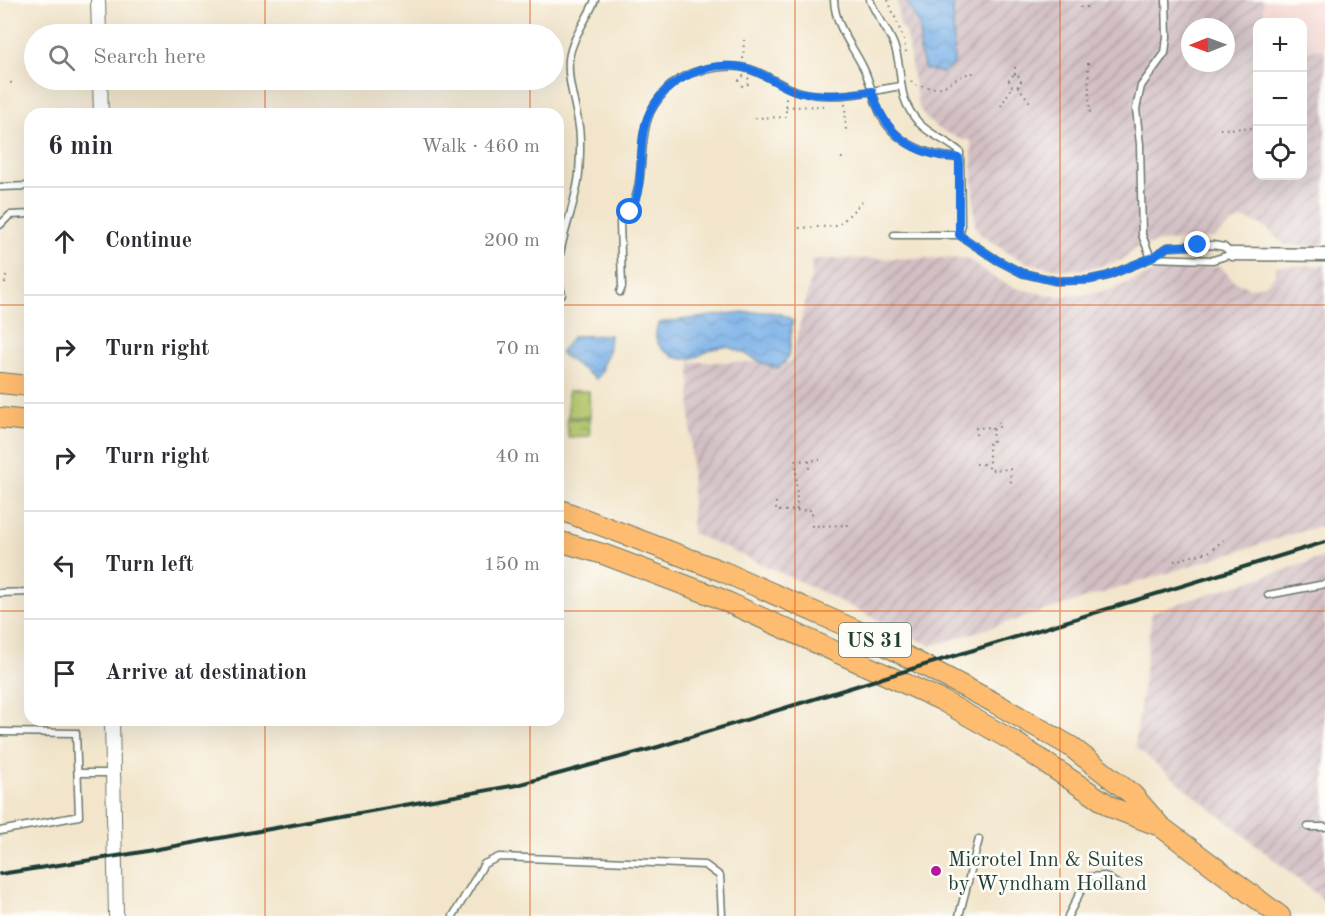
<!DOCTYPE html>
<html lang="en">
<head>
<meta charset="utf-8">
<style>
	body { margin:0; font-family:"Old Standard TT",serif; background:#f2f2f3; color:#2b2b33 }
	.controls { position:absolute; right:18px; top:18px; display:grid; overflow:hidden; border-radius:12px; box-shadow:0 6px 24px #0002 }
	.controls button { width:54px; height:54px; display:grid; place-items:center; padding:0; border:0; border-bottom:2px solid #e1e1e2; background:#fff; color:#2b2b33; font:30px sans-serif }
	.compass { position:absolute; left:1181px; top:18px; width:54px; height:54px; border-radius:50%; background:#fff; box-shadow:0 6px 24px #0002; rotate:269deg }
	.stop { position:absolute; width:18px; height:18px; margin:-14px; border:4px solid #1a73e8; border-radius:50%; background:#fff }
	.stop.end { background:#1a73e8; border-color:#fff; box-shadow:0 2px 6px #0008 }
	.list { margin:0; padding:0; list-style:none }
	h2 { display:flex; justify-content:space-between; align-items:center; height:78px; margin:0; padding:0 24px; font-size:26px }
	h2 small { font-size:20px; font-weight:400; color:#7c7c81 }
	.list li { display:grid; grid-template-columns:39px 1fr auto; gap:18px; align-items:center; box-sizing:border-box; height:108px; padding:0 24px; border-top:2px solid #e1e1e2 }
	.list b { display:block; font-size:22px; white-space:nowrap }
	.list em { font-size:20px; font-style:normal; color:#7c7c81 }
	.icon { flex:none; width:33px; height:33px; fill:none; stroke:currentColor; stroke-width:2; stroke-linecap:round; stroke-linejoin:round }
	.map { position:relative; flex:none; width:1325px; height:916px; overflow:hidden }
	.search { position:absolute; background:#fff; box-shadow:0 6px 24px #0002; left:24px; top:24px; width:540px; height:66px; display:flex; align-items:center; gap:15px; box-sizing:border-box; padding:0 21px; border-radius:33px; color:#7c7c81; font-size:22px }
	.panel { position:absolute; background:#fff; box-shadow:0 6px 24px #0002; left:24px; top:108px; width:540px; height:618px; border-radius:18px }
	.map>svg:first-child { display:block }
	.built { fill:#f7d0cd }
	.industrial { fill:url(#industrial-furrows); fill-rule:evenodd }
	.grass { fill:#b1c569; stroke:#68814e; stroke-width:1.5 }
	.park { fill:url(#park-tufts); stroke:#68814e; stroke-width:1.5 }
	.water { fill:url(#water-waves); stroke:#4c768e; stroke-width:1.5 }
	.lines { fill:none; stroke-linecap:round; stroke-linejoin:round }
	.service-casing { stroke:#697869; stroke-width:9 }
	.minor-casing { stroke:#697869; stroke-width:15 }
	.tertiary-casing { stroke:#697869; stroke-width:16 }
	.trunk-casing { stroke:#697869; stroke-width:22 }
	.path { stroke:#697869; stroke-width:2; stroke-dasharray:1.5 4.5; stroke-linecap:butt }
	.service { stroke:#fff; stroke-width:6 }
	.minor { stroke:#fff; stroke-width:12 }
	.tertiary { stroke:#fff; stroke-width:14 }
	.trunk { stroke:#febc70; stroke-width:20 }
	.rail { stroke:#1f3d34; stroke-width:4 }
	.route { stroke:#1a73e8; stroke-width:8 }
	.grid { fill:none; stroke:#de580e; stroke-width:1.5; stroke-opacity:0.55 }
	.poi-dot { fill:#b5179e; stroke:#fdfcf7; stroke-width:2 }
	.labels { text-anchor:middle; stroke-width:5; stroke-linejoin:round; paint-order:stroke }
	.shield { fill:#fdfcf7; stroke:#62766e; stroke-width:1.5 }
	.shield-label { font-size:20px; font-weight:bold; fill:#1f3d34 }
	.poi-label { font-size:21px; fill:#1f3d34; stroke:#fdfcf7; text-anchor:start }
</style>
</head>
<body>
<div class="map">
<svg width="1325" height="916" viewBox="0 0 1325 916">
	<defs>
		<pattern id="industrial-furrows" width="10" height="10" patternUnits="userSpaceOnUse" patternTransform="scale(1.5)"><rect width="10" height="10" fill="#d2bec3"/><path d="M-1 1l2-2M0 10L10 0M9 11l2-2" fill="none" stroke="#aa9c9f"/></pattern>
		<pattern id="park-tufts" width="24" height="20" patternUnits="userSpaceOnUse" patternTransform="scale(1.5)"><rect width="24" height="20" fill="#b1c569"/><path d="M3 7l-1-3M5 7V3M7 7l1-3M15 17l-1-3M17 17v-4M19 17l1-3" fill="none" stroke="#8fa157"/></pattern>
		<pattern id="water-waves" width="16" height="10" patternUnits="userSpaceOnUse" patternTransform="scale(1.5)"><rect width="16" height="10" fill="#79b0e8"/><path d="M0 5q4-4 8 0t8 0" fill="none" stroke="#6390bd"/></pattern>
	</defs>
	<rect width="100%" height="100%" fill="#fdfcf7"/>
	<filter id="ink" filterUnits="userSpaceOnUse"><feTurbulence type="fractalNoise" baseFrequency=".0167" numOctaves="2"/><feDisplacementMap in="SourceGraphic" scale="12" xChannelSelector="R" yChannelSelector="G"/><feConvolveMatrix kernelMatrix="1 2 1 2 8 2 1 2 1" color-interpolation-filters="sRGB"/></filter>
	<filter id="wash" filterUnits="userSpaceOnUse"><feTurbulence type="fractalNoise" baseFrequency=".008" numOctaves="4" result="noise"/><feDisplacementMap in="SourceGraphic" scale="24" xChannelSelector="R" yChannelSelector="G"/><feGaussianBlur stdDeviation="1.35" result="paint"/><feColorMatrix in="noise" values="0 0 0 0 0 0 0 0 0 0 0 0 0 0 0 0 0 1.4 0 .05"/><feComposite in="paint" operator="in"/></filter>
	<g filter="url(#wash)">
		<rect width="100%" height="100%" fill="#f2e5cb"/>
		<path class="built" d="M1263,0H1325V49L1303,50L1302,22H1264Z"/>
		<path class="industrial" d="M898,0H1263L1264,22H1258V176H1302L1303,50L1325,49V247L1284,245L1271,232L1260,224L1244,219L1232,223L1214,238L1159,242L1134,249L1122,260L1089,269L1067,270L1047,267L1029,263L1011,255L979,233L975,226L971,140H962L939,129L926,118L918,106L906,35L899,22ZM1190,27H1226V63H1190Z
			M966,258L990,275L1015,288L1053,296L1086,295L1113,289L1167,267H1221L1234,281L1250,288L1260,286L1269,282L1275,274L1277,266L1325,265V524L931,646L801,582L692,533L690,362H791L812,274L811,259Z
			M1325,557V901L1135,747L1152,612Z"/>
		<path class="grass" d="M568,391H589L590,417H568Z"/>
		<path class="park" d="M567,419H589L590,436L568,437Z"/>
		<path class="water" d="M907,0H953L954,64L942,73L925,69L920,52V25L907,3Z
			M735,313C753,313 779,308 793,321C787,341 797,354 778,368C760,366 746,350 727,347C703,345 696,369 670,354C664,351 659,347 657,341C655,335 656,328 659,323Z
			M610,335L608,353L601,368L603,369L596,379L560,353L573,336Z"/>
	</g>
	<g filter="url(#ink)">
		<g class="lines">
			<defs>
				<path id="service" d="M834,0C835,26 852,45 863,67C870,81 873,97 879,111C892,142 927,156 959,158
					M870,0C876,16 888,29 894,45C905,74 894,95 919,123C930,135 948,141 960,152L961,228L959,235
					M0,187L30,186
					M0,225L10,215L30,214
					M894,235H959L997,260L1022,273L1056,281L1088,280L1107,276L1151,258L1168,247L1213,245L1224,247L1232,254L1213,260L1151,258
					M1151,258L1142,235L1140,144L1136,109L1141,86L1165,53L1167,37L1166,0
					M620,292L622,287L620,222C649,195 636,152 648,118C651,108 658,99 665,91C676,79 692,71 709,69C720,67 734,65 745,68C765,72 781,87 800,92C833,100 868,92 900,86
					M562,294C549,256 576,212 579,173C580,158 581,141 579,127C576,105 567,81 569,59C572,37 587,20 595,0
					M0,593L30,592
					M1268,595L1325,584
					M0,732L76,733L79,816L0,831
					M78,773H113
					M1308,827H1325
					M453,916L484,864L499,857L705,865L720,876L722,916
					M959,916L979,839
					M1068,916L1088,877L1105,876L1123,888"/>
				<path id="minor" d="M1232,254L1325,255"/>
				<path id="tertiary" d="M98,0L99,34
					M100,80L101,114
					M112,720L116,916"/>
				<path id="trunk" d="M0,383L30,386
					M0,418L30,421
					M558,509L724,572L860,632L995,703L1070,746L1133,795L1160,826L1280,916
					M558,541L603,554L714,596L941,700L1013,741L1113,808L1157,825"/>
			</defs>
			<use href="#service" class="service-casing"/>
			<use href="#minor" class="minor-casing"/>
			<use href="#tertiary" class="tertiary-casing"/>
			<use href="#trunk" class="trunk-casing"/>
			<path class="path" d="M888,0L904,40L906,52
				M1080,7H1090
				M743,59L744,40
				M1088,63L1090,116
				M1015,67V75
				M1009 81a6 6 0 1 1 12 0a6 6 0 1 1-12 0Z
				M739 81a5 5 0 1 1 10 0a5 5 0 1 1-10 0Z
				M43,80V84
				M911,81L915,85C923,86 933,89 941,87C953,84 960,73 974,73
				M11,82V85
				M1018,86L1032,105
				M845,104L846,132
				M1001,106L1012,87
				M786,107L822,106L826,104
				M755,118L786,117V97
				M1220,129L1258,128
				M841,158H846
				M799,228L838,226L862,202
				M5,283L6,276
				M993,430L1001,426L997,418
				M976,435V428L992,427L993,443L989,444V470L1010,469L1011,485
				M809,461V473
				M976,464H988
				M776,502V511L812,510V526L851,525
				M797,510L796,461L820,460
				M1174,561L1211,551L1223,540"/>
			<use href="#service" class="service"/>
			<use href="#minor" class="minor"/>
			<use href="#tertiary" class="tertiary"/>
			<use href="#trunk" class="trunk"/>
			<path class="rail" d="M0,874L130,854L517,785L658,747L1325,542"/>
		</g>
	</g>
	<g class="lines" filter="url(#ink)">
		<path class="route" d="M630,212C648,182 634,141 651,110C668,78 709,59 745,68C764,72 780,87 799,92C823,97 849,95 872,91C884,134 914,156 959,158V235L997,260L1022,273L1056,281L1088,280L1107,276L1151,258L1168,247L1198,245"/>
	</g>
	<path class="grid" d="M265,0V34M530,0V34M795,0V916M1060,0V916M265,80V114M530,80V114M0,305H30M558,305H1325M0,611H30M558,611H1325M265,720V916M530,720V916"/>
	<circle class="poi-dot" cx="936" cy="871" r="6"/>
	<g class="labels">
		<rect class="shield" x="839" y="623" width="72" height="34" rx="4.5"/>
		<g class="shield-label">
			<text x="875" y="647">US 31</text>
		</g>
		<g class="poi-label">
			<text x="948" y="866">Microtel Inn &amp; Suites<tspan x="948" dy="24">by Wyndham Holland</tspan></text>
		</g>
	</g>
</svg>
<div class="controls">
<button>+</button>
<button>−</button>
<button><svg class="icon" aria-label="locate" viewBox="0 0 24 24"><circle cx="12" cy="12" r="6"/><path d="M12 2v4M12 18v4M2 12h4M18 12h4"/></svg></button>
</div>
<svg class="compass" viewBox="-18 -18 36 36"><path d="M0-13l5 13h-10z" fill="#e53935"/><path d="M0 13l5-13h-10z" fill="#7c7c81"/></svg>
<div class="stop" style="left:630px;top:212px"></div>
<div class="stop end" style="left:1198px;top:245px"></div>
<div class="search"><svg class="icon" aria-label="search" viewBox="0 0 24 24"><circle cx="10" cy="10" r="6"/><path d="M15 15l6 6"/></svg>Search here</div>
<section class="panel">
<h2>6 min<small>Walk · 460 m</small></h2>
<ul class="list">
<li><svg class="icon" aria-label="ahead" viewBox="0 0 24 24"><path d="M12 20V5M6 11l6-6 6 6"/></svg><div><b>Continue</b></div><em>200 m</em></li>
<li><svg class="icon" aria-label="right" viewBox="0 0 24 24"><path d="M7 20v-9h11M14 6l5 5-5 5"/></svg><div><b>Turn right</b></div><em>70 m</em></li>
<li><svg class="icon" aria-label="right" viewBox="0 0 24 24"><path d="M7 20v-9h11M14 6l5 5-5 5"/></svg><div><b>Turn right</b></div><em>40 m</em></li>
<li><svg class="icon" aria-label="left" viewBox="0 0 24 24"><path d="M17 20v-9H6M10 6l-5 5 5 5"/></svg><div><b>Turn left</b></div><em>150 m</em></li>
<li><svg class="icon" aria-label="arrive" viewBox="0 0 24 24"><path d="M6 21V4h12l-3 4 3 4H6"/></svg><div><b>Arrive at destination</b></div></li>
</ul>
</section>
</div>
</body>
</html>
